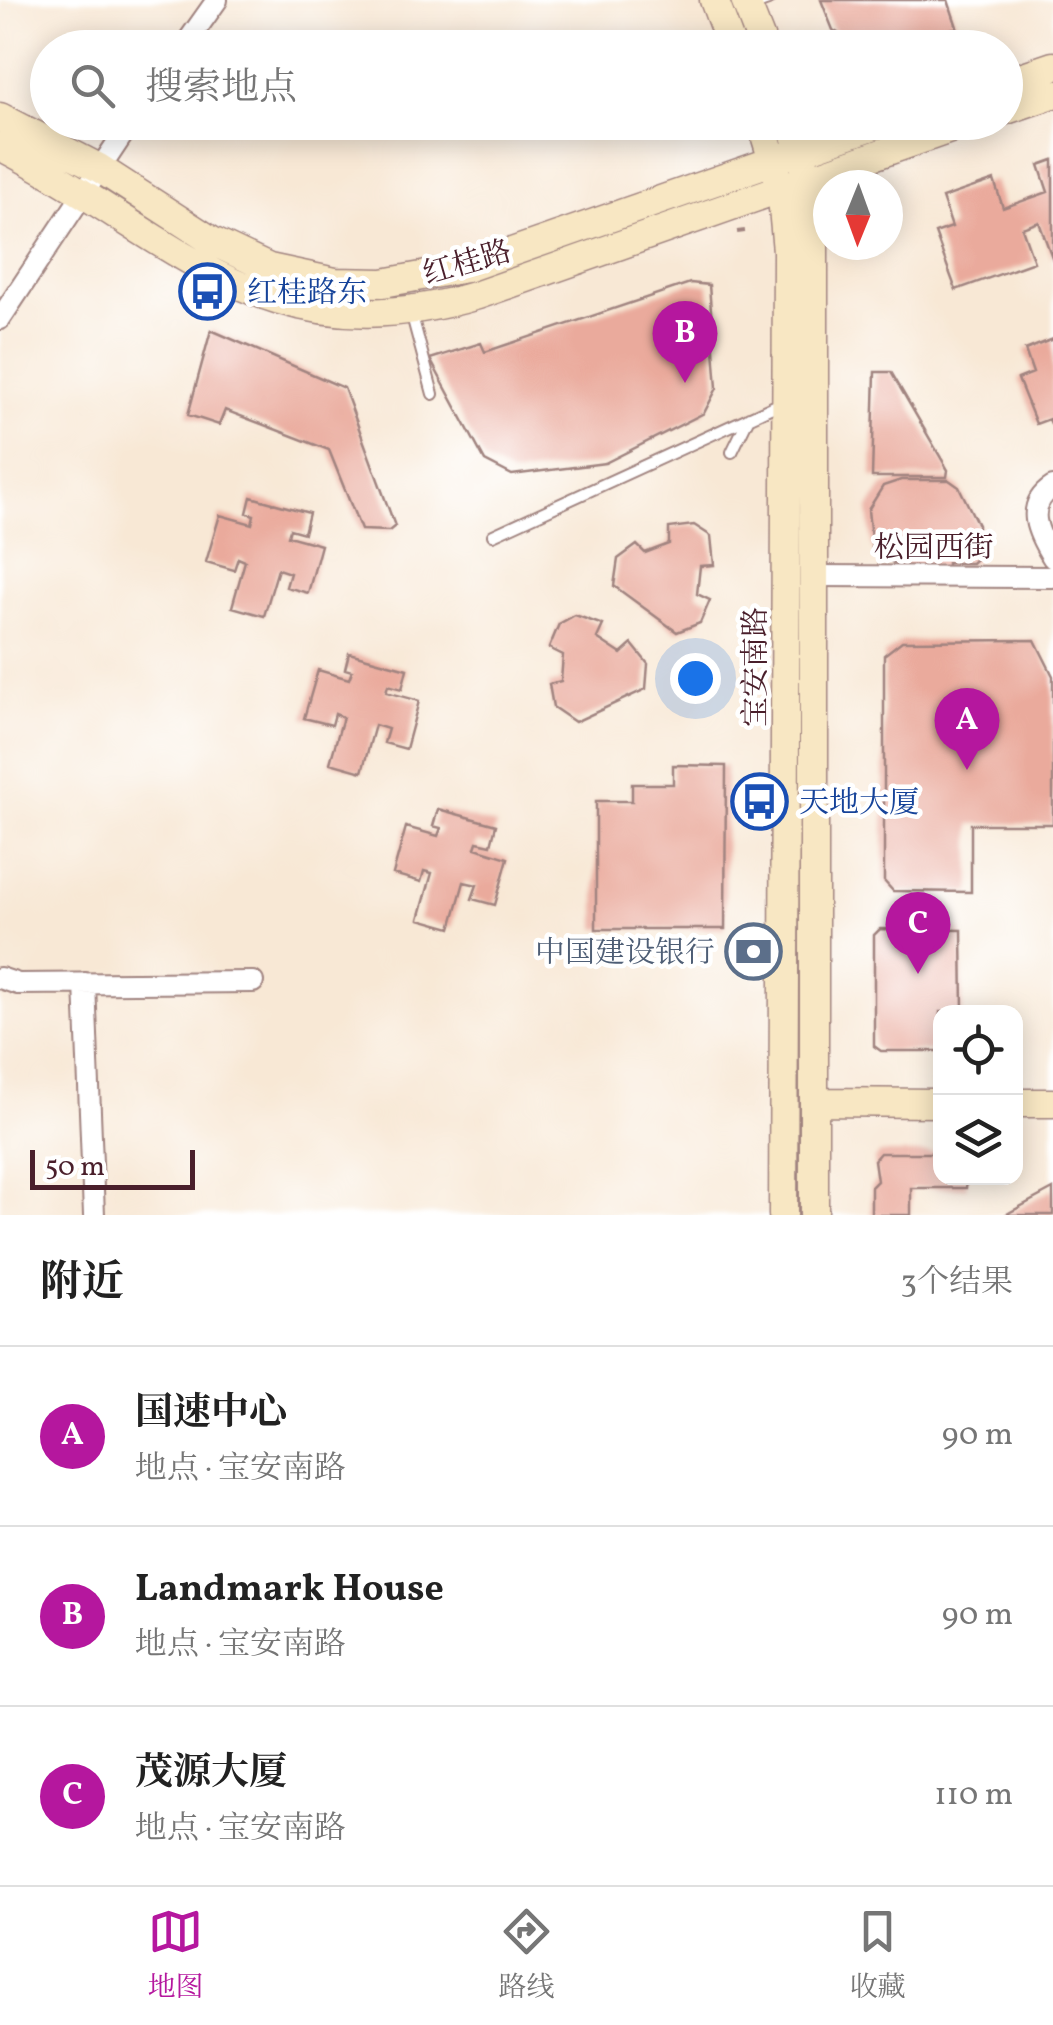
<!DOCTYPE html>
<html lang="zh">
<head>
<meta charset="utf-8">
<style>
	body { margin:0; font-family:Vollkorn,"Noto Serif SC",serif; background:#f6f6f6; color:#222 }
	.controls { position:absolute; right:30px; bottom:30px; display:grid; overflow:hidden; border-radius:20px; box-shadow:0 5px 25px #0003 }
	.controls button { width:90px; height:90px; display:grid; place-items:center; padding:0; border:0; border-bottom:2px solid #e0e0e0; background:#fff; color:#222; font:50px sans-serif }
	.compass { position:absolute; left:813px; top:170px; width:90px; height:90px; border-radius:50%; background:#fff; box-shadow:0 5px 25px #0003; rotate:181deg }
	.scale { position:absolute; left:30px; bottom:25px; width:165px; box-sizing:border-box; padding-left:10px; border:5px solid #4a1f2b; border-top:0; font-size:28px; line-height:35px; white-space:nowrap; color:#4a1f2b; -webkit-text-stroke:8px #fff; paint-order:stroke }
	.you { position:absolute; left:695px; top:678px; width:35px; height:35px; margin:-25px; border:8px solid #fff; border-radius:50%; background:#1a73e8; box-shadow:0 0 0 15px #1a73e833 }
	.badge { display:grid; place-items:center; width:65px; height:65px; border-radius:50%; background:#b5179e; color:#fff; font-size:32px; font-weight:700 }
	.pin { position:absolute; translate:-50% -82px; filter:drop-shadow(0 2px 5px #0008) }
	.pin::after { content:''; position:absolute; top:52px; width:35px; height:30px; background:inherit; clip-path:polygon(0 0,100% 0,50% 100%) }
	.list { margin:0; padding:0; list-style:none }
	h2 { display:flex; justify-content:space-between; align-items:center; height:130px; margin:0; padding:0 40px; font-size:42px }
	h2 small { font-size:32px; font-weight:400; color:#767676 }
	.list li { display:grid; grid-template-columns:65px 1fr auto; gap:30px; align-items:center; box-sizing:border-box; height:180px; padding:0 40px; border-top:2px solid #e0e0e0 }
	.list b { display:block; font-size:38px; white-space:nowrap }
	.list p { margin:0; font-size:32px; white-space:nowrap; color:#767676 }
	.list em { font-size:32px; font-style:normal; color:#767676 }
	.icon { flex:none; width:55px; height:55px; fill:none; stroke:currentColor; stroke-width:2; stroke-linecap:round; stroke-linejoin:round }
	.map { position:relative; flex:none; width:1053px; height:1215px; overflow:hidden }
	.search { position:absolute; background:#fff; box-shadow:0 5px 25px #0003; left:30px; right:30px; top:30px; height:110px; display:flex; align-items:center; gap:25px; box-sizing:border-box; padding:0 35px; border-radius:55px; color:#767676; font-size:38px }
	.sheet { height:670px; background:#fff }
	nav { display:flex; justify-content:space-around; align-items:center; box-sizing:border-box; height:140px; border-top:2px solid #e0e0e0; background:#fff; font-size:28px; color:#767676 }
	nav a { display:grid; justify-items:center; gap:5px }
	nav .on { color:#b5179e }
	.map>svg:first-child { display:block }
	.building { fill:#eaaa9c }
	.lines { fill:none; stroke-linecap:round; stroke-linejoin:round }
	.lane-casing { stroke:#a18480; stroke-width:14 }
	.street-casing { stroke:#a18480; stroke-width:24 }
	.secondary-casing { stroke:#a18480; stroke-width:31 }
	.path { stroke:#a18480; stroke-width:4; stroke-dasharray:8 8; stroke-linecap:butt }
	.lane { stroke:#fff; stroke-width:10 }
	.street { stroke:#fff; stroke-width:20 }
	.secondary { stroke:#f8e7c3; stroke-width:28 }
	.labels { text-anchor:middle; stroke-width:9; stroke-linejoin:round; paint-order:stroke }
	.street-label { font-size:30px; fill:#4a1f2b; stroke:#fff }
	.transit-label { font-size:30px; fill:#164399; stroke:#fff; text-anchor:start }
	.service-label { font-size:30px; fill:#4e5e75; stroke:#fff; text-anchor:end }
</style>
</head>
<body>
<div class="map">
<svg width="1053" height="1215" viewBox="0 0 1053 1215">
	<rect width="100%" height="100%" fill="#fff"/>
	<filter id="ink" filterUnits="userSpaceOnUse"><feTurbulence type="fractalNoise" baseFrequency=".01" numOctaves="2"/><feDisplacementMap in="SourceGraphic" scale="20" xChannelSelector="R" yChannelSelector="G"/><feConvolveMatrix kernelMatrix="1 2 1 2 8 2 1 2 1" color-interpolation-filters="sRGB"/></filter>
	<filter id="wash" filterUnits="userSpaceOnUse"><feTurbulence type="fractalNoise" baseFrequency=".0048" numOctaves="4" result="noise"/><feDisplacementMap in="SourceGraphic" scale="40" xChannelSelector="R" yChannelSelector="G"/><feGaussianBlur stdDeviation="2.25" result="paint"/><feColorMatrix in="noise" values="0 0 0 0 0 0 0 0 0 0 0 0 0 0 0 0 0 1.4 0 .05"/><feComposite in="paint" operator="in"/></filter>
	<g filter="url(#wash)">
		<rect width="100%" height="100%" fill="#f8e8d5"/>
		<g id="blocks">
			<path class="building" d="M821,0H948L957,27L897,48H863L833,30Z
				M1053,160V260L1039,222L1022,228L1034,262L956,290L935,233L952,227L942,198L994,180L1003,208L1048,192L1039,165Z
				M690,283L709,285L717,388L704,413L605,463L512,475L485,461L430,359L481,343L485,352Z
				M211,330L344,388L395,526L389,531L361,530L329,450L225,410L219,425L188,415Z
				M1053,339V428L1049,419L1036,424L1018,379L1033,373L1025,350Z
				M875,372H891L948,470L947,477H872Z
				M901,480H949L959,487L978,525V557L972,563H947V570L901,568L872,549L868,510L883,486Z
				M251,497L309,513L304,533L290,529L288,536L321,545L308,593L286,587L290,573L278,569L264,616L232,607L245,561L238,558L234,570L206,562L220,515L252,524L254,515L247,513Z
				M694,525L711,536L714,565L700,566L697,594L710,600L700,623L677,632L614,586L618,559L637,545L645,553L669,544V528Z
				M575,615L603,625L597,638L621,654L632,644L648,664L646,689L575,722L553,707L549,684L561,681L563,655L549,648L559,624Z
				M1035,640L1053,676V824H971V892L893,891L884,881V655L902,641Z
				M349,653L407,669L402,689L388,685L386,692L419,701L406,749L384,743L388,729L375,725L362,772L330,763L343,717L335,714L332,725L304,718L318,670L349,679L352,671L345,669Z
				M673,765L726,766L725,929H596V801H632V784H673Z
				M438,809L496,825L491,845L477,842L475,848L508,858L495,905L472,899L477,885L464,882L451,928L419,919L432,873L424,871L421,882L393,874L406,827L438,836L441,828L433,826Z
				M880,929L962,930L963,1012H940V1051H881L874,1046V935Z
				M880,1153H940V1178H967L966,1188H911V1215H871V1187L877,1181L874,1160Z
				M1053,1189V1215H1005Z"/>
		</g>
	</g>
	<g filter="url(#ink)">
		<use href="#blocks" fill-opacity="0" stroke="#a18480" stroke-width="2.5"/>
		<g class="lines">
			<defs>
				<path id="lane" d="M749,7L768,0
					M411,312L433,394
					M732,452L749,417
					M493,535L783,402"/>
				<path id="street" d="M183,48L217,0
					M0,319L131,122
					M1053,487C1023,506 1038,534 1053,558
					M814,576L1053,577
					M0,978L18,984L253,982
					M85,983L94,1215"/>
				<path id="secondary" d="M714,0L732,48
					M745,0L764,48
					M1006,82L1053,66
					M1006,110L1053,94
					M0,117L99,168L212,241L269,268L335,282L383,283L466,268L884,122
					M761,122L781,187L787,251L783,1215
					M791,122L808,177L814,247V1215
					M0,146C175,235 261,359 478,295L970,122
					M814,1102L940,1103
					M1016,1103H1053"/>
			</defs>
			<use href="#lane" class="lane-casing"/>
			<use href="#street" class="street-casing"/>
			<use href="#secondary" class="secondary-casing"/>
			<path class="path" d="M737,232L752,230"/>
			<use href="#lane" class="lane"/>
			<use href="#street" class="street"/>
			<use href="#secondary" class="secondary"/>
		</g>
	</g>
	<defs>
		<symbol id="bus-ring" viewBox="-11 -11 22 22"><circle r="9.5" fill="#fff" stroke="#1a4fb4" stroke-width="1.5"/><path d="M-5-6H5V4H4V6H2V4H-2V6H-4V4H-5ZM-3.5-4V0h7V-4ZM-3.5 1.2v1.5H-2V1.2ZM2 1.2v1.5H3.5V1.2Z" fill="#1a4fb4"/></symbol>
		<symbol id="bank-ring" viewBox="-11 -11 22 22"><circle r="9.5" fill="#fff" stroke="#5c6f8a" stroke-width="1.5"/><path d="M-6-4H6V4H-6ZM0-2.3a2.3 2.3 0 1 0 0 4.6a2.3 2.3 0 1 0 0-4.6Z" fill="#5c6f8a"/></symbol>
	</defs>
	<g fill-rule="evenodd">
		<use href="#bus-ring" x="176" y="260" width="63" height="63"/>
		<use href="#bus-ring" x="728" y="770" width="63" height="63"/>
		<use href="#bank-ring" x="722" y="920" width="63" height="63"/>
	</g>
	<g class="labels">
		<g class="street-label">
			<text transform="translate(467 262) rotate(-16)" y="10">红桂路</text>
			<text x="934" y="557">松园西街</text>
			<text transform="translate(755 667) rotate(-90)" y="10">宝安南路</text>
		</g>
		<g class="transit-label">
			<text x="247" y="302">红桂路东</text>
			<text x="799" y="812">天地大厦</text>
		</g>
		<g class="service-label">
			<text x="715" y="962">中国建设银行</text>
		</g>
	</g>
</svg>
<div class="controls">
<button><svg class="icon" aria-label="locate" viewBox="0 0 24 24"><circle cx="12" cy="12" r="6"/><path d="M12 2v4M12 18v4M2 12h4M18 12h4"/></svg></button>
<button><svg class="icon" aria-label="layers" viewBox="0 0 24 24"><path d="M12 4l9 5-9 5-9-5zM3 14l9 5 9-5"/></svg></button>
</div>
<svg class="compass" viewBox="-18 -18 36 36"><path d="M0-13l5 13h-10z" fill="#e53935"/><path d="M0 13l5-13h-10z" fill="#767676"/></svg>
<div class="scale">50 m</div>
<div class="you"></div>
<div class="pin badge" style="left:967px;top:770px">A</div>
<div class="pin badge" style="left:685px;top:383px">B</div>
<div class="pin badge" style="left:918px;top:974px">C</div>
<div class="search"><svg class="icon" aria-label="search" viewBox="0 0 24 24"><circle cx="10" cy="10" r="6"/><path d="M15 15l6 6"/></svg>搜索地点</div>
</div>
<section class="sheet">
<h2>附近<small>3个结果</small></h2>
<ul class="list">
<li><span class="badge">A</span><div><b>国速中心</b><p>地点 · 宝安南路</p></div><em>90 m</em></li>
<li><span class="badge">B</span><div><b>Landmark House</b><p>地点 · 宝安南路</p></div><em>90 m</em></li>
<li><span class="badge">C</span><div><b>茂源大厦</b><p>地点 · 宝安南路</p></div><em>110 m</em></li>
</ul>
</section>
<nav>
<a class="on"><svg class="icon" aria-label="map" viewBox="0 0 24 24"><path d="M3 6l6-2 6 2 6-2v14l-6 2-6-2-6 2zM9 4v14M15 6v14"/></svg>地图</a>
<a><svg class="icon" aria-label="directions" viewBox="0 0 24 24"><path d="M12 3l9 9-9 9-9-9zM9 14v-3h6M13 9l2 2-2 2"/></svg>路线</a>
<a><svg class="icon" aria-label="saved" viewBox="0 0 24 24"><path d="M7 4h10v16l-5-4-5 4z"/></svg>收藏</a>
</nav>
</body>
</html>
